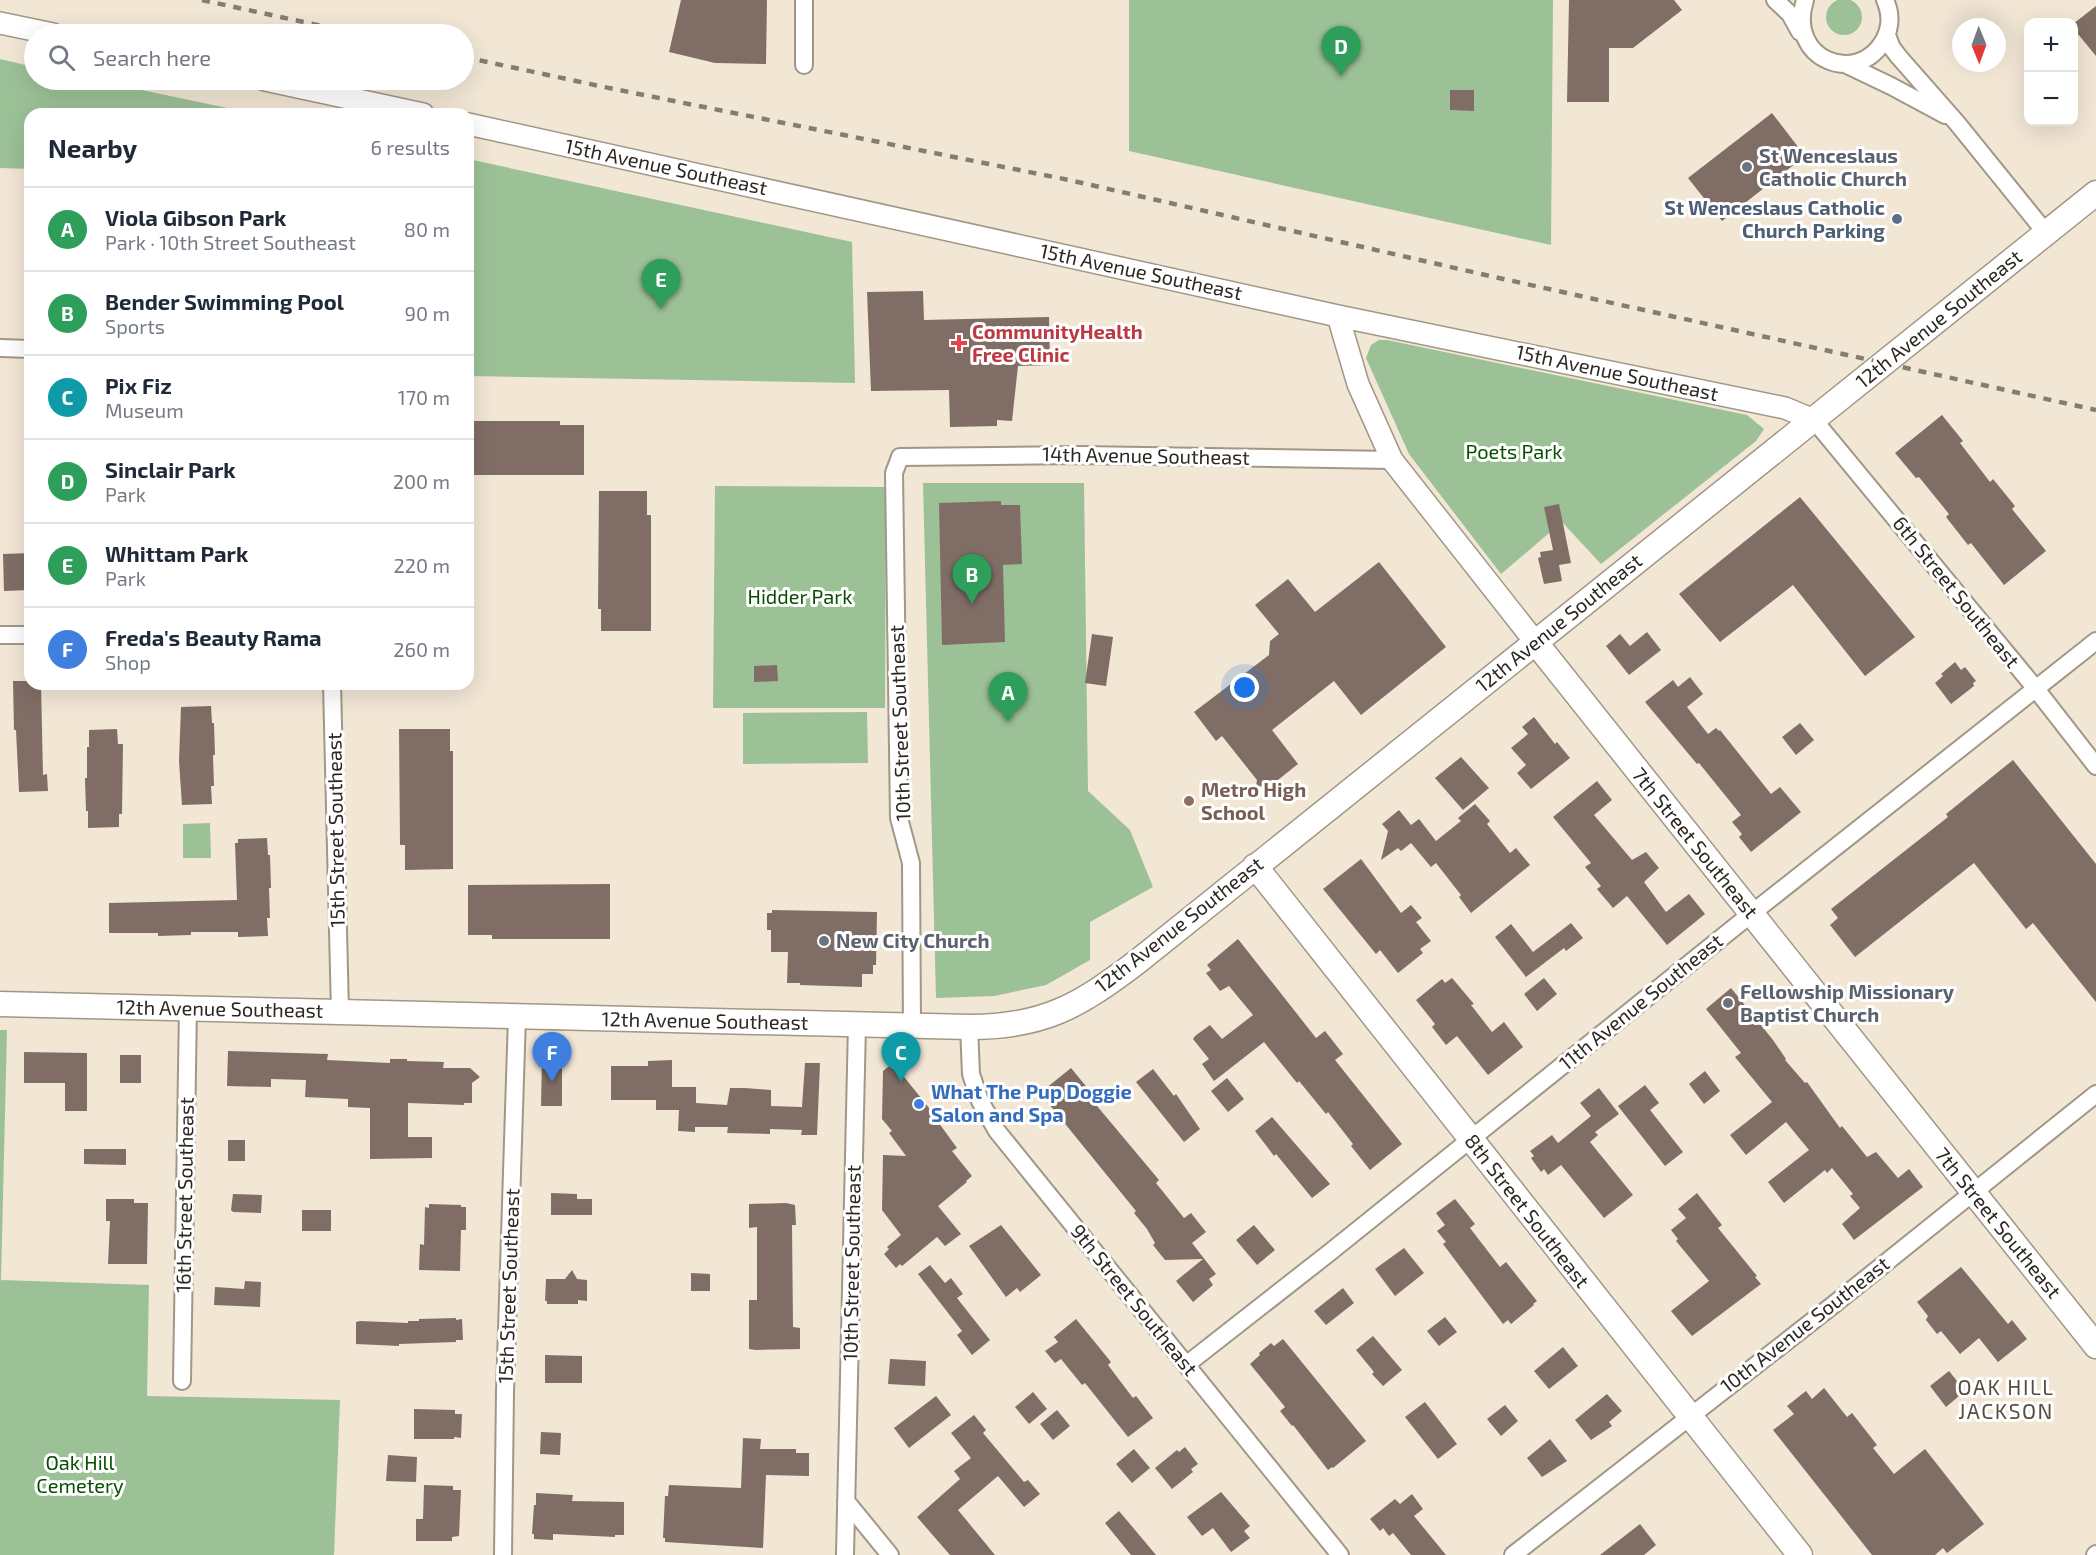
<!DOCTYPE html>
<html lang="en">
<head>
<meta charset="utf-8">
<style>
	body { margin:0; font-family:"Exo 2",sans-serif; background:#f2f2f3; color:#1f2937 }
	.controls { position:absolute; right:18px; top:18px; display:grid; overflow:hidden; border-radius:12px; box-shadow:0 6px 24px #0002 }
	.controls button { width:54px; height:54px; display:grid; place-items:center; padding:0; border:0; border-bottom:2px solid #e0e1e3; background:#fff; color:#1f2937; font:30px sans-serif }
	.compass { position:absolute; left:1952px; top:18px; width:54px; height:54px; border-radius:50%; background:#fff; box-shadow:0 6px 24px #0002; rotate:179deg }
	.you { position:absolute; left:1245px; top:688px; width:21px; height:21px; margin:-15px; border:4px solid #fff; border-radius:50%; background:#1a73e8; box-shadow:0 0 0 9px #1a73e833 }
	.badge { display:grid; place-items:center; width:39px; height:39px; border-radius:50%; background:#8539aa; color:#fff; font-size:20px; font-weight:700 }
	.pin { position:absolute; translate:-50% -50px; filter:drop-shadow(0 2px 3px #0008) }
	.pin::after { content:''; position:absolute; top:32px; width:21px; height:18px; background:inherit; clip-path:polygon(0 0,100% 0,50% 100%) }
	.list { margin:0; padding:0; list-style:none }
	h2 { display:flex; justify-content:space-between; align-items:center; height:78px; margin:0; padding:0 24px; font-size:26px }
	h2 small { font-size:20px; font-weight:400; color:#747a83 }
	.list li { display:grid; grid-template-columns:39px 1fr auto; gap:18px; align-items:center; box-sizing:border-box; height:84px; padding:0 24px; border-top:2px solid #e0e1e3 }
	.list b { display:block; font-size:22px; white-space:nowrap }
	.list p { margin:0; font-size:20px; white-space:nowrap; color:#747a83 }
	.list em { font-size:20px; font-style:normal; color:#747a83 }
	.icon { flex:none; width:33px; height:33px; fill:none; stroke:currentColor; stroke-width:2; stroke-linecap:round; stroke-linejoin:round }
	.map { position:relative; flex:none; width:2096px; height:1555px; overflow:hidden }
	.search { position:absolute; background:#fff; box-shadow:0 6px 24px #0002; left:24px; top:24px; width:450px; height:66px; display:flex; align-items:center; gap:15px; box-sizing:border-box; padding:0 21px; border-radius:33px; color:#747a83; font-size:22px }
	.panel { position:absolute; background:#fff; box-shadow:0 6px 24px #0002; left:24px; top:108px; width:450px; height:582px; border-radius:18px }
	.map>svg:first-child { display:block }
	.green { fill:#9cc197 }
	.building { fill:#806e66 }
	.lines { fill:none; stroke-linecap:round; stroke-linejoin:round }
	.minor-casing { stroke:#a29787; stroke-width:20 }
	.tertiary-casing { stroke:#a29787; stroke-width:24 }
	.secondary-casing { stroke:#a29787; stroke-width:27 }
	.minor { stroke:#fff; stroke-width:16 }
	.tertiary { stroke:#fff; stroke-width:21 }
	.secondary { stroke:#fff; stroke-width:24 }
	.rail { stroke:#857c72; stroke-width:4.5; stroke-dasharray:8 8; stroke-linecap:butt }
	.worship-dot { fill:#6b7280; stroke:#fff; stroke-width:2 }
	.service-dot { fill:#5c6f8a; stroke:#fff; stroke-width:2 }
	.health-dot { fill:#e0444e; stroke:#fff; stroke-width:2 }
	.education-dot { fill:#8d6e63; stroke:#fff; stroke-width:2 }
	.shop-dot { fill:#3f7fe0; stroke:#fff; stroke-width:2 }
	.labels { text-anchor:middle; stroke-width:6; stroke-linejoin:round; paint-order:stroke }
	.worship-label { font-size:20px; font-weight:bold; fill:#5b616d; stroke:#fff; text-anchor:start }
	.street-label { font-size:20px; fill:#2c2721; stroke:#fff }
	.service-label { font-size:20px; font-weight:bold; fill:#4e5e75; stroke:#fff; text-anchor:end }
	.health-label { font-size:20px; font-weight:bold; fill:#be3a42; stroke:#fff; text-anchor:start }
	.park-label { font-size:20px; fill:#085000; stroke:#fff }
	.education-label { font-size:20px; font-weight:bold; fill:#785e54; stroke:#fff; text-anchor:start }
	.shop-label { font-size:20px; font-weight:bold; fill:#366cbe; stroke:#fff; text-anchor:start }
	.neighbourhood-label { font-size:21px; letter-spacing:1.5px; fill:#584e40; stroke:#fff }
</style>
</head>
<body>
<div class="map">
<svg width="2096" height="1555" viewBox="0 0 2096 1555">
	<rect width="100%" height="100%" fill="#f2e6d5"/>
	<path class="green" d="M1826 17a18 18 0 1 1 36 0a18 18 0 1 1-36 0Z
		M1129,0H1553L1551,245L1129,151Z
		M0,59L34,67V80H94L256,114H30V169L0,168Z
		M468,159L852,242L855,383L468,376Z
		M1379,340H1387L1747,415L1764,429L1756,441L1601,564L1562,522L1501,574L1409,454L1366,358L1371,345Z
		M923,483H1084L1088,791L1130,830L1153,887L1090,922V960L1046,985L994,996L936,998Z
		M715,486L886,487L885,708H713Z
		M867,712L868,763L743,764V713Z
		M210,823L211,858H183V824Z
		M0,1030H7L1,1280L149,1285L147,1396L340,1400L334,1555H0Z"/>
	<path class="building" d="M681,0H767L766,64L715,63L669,52Z
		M1569,0H1674L1682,10L1633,48H1609V102H1567Z
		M2096,6V56L2073,28V24Z
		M1450,90H1474V111L1450,110Z
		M1772,113L1805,156L1722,221L1688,178Z
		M923,291L924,320L1049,317L1050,365L1018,366L1012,421L997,420V426L950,427L949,390L871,391L867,292Z
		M1942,415L1963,441L1960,443L1990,482L1993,479L2015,506L2012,509L2046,551L2004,585L1971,543L1968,545L1946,517L1949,514L1919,477L1916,478L1895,453Z
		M468,421H560V425H584V475H468Z
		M599,491H647V515H651V631H601V609H598Z
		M1800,497L1915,637L1865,676L1793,585L1720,642L1679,594Z
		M1001,501V505H1020L1022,564L1003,565L1005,642L942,645L939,503Z
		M1559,504L1571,563L1559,565L1562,581L1544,584L1538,558L1541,557L1540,552L1553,550L1544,507Z
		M30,553V590L4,591L3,554Z
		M1379,562L1446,647L1361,715L1334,681L1272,730L1298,764L1269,787L1256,786L1257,780L1222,736L1216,741L1194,712L1269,655L1270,641L1279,634L1255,605L1288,579L1315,612Z
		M1647,632L1661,650L1629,675L1606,646L1620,634L1630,646Z
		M1092,634L1113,637L1106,686L1085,683Z
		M1955,662L1961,670L1965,667L1976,681L1973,683L1974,686L1951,704L1935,683L1943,676L1941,674Z
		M777,665L778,681L754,682V666Z
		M1690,677L1703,694L1687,707L1708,734L1716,728L1719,731L1720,730L1771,794L1780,787L1801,812L1751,852L1739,837L1742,834L1732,822L1741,815L1699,763L1697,764L1645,702L1673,680L1678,687Z
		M13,681H30V684H41L43,775L47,774L48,791L19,792L16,730H14Z
		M211,706L212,723H214L215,755H213L214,786H211L212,804L182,805L179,761L181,707Z
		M1534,717L1555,744L1557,742L1570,758L1531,789L1517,773L1526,765L1511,748L1528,734L1522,727Z
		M1800,723L1814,740L1796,755L1782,737Z
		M117,729L118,744H123L122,814H119V827L88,828V811H86L85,778H87V747H89V730Z
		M399,729H450V751H453V869L405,870V845H400Z
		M1461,757L1489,788L1463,810L1435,778Z
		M2013,760L2096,864V1002L2033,923L2026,929L1974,863L1855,957L1830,925L1838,918L1831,909L1948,817L1946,814Z
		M1597,781L1612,800L1594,815L1632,860L1646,852L1659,868L1644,882L1666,912L1689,894L1705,914L1667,945L1627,896L1613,908L1597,889L1601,886L1585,867L1591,863L1553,817Z
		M1475,804L1490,821L1487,824L1510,853L1516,848L1530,865L1471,913L1459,897L1461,895L1436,863L1431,867L1411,843L1401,851L1398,848L1381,860L1388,831L1382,824L1399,810L1411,825L1419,819L1436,841L1461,821L1458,818Z
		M267,838L268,855H270L271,888H269L270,918H267L268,936L238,937V932H191V935L158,936V933H109V903L237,900L235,843H238V839Z
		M1361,859L1401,913L1411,905L1422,918L1416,922L1431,941L1420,949L1423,953L1398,973L1380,950L1376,954L1323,889Z
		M610,884V939H492V935H468V885Z
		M772,910L877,912L876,965H873V974H862V987L800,985V983H787L788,952H771V930H767V913H772Z
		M1571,923L1583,938L1566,951L1564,948L1526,977L1495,937L1511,924L1533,952Z
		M1238,939L1316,1038L1325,1031L1343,1054L1335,1060L1402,1144L1370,1170L1351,1146L1353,1144L1328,1112L1326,1114L1299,1081L1297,1083L1264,1042L1214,1081L1202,1064L1209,1059L1193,1039L1195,1036L1210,1025L1222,1039L1253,1015L1229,986L1220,991L1206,973L1211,970L1207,965Z
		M1452,978L1474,1004L1471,1005L1492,1032L1504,1022L1523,1047L1488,1075L1457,1036L1446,1045L1432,1027L1435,1024L1416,1000L1442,979L1445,983Z
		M1544,978L1557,994L1537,1011L1524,994Z
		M1731,988L1773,1040L1786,1059L1785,1060L1805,1083L1807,1082L1840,1128L1842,1126L1867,1157L1876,1152L1898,1178L1909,1169L1923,1187L1854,1240L1842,1224L1860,1208L1850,1196L1853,1194L1832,1168L1827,1173L1825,1170L1784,1203L1768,1182L1809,1150L1786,1122L1746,1155L1730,1135L1772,1102L1735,1057L1741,1053L1706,1009Z
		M228,1051L328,1054L327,1060L390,1063V1059H407V1061L444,1062L443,1068H470L480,1077L472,1083V1103H464V1105L408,1103V1137H432V1158L370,1159V1108L348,1107V1099L305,1097L306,1080L271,1079V1087L227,1086Z
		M24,1052L87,1053V1111H65V1083H24Z
		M120,1055H141V1083H120Z
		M542,1058H562V1106H541Z
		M672,1060V1087H696V1103L727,1105L730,1088H745L771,1090V1106L802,1107L805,1063H820L817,1135H801L802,1130L770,1129V1134L727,1133L728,1127H695V1132L678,1131L679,1110H656V1100H611V1066H648V1061Z
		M893,1063L937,1118L936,1119L957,1148L952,1151L972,1176L966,1181L967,1182L938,1206L961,1234L945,1246L937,1237L902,1266L900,1264L896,1268L884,1254L889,1249L887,1247L901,1235L882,1210L883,1155L906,1156L889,1133L892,1131L882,1119L883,1071Z
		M1071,1068L1090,1091L1087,1094L1159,1180L1156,1183L1184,1218L1191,1213L1206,1232L1192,1243L1216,1274L1209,1279L1213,1285L1193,1302L1176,1281L1203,1259L1165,1260L1153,1245L1155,1243L1147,1229L1134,1213L1136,1211L1040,1093Z
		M1153,1069L1174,1096L1176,1094L1200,1129L1184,1142L1136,1082Z
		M1705,1071L1720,1091L1704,1104L1689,1084Z
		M1227,1078L1244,1099L1228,1112L1211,1091Z
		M1645,1085L1659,1103L1650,1110L1683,1152L1665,1166L1618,1106Z
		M1599,1088L1619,1114L1595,1132L1598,1135L1590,1142L1633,1195L1604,1218L1561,1165L1548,1175L1544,1169L1541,1172L1531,1158L1534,1156L1530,1151L1552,1135L1558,1143L1591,1116L1580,1103Z
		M1272,1117L1330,1184L1312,1198L1276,1154L1274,1156L1255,1131Z
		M228,1140H245V1161H228Z
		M84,1149H126V1165L84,1164Z
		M551,1193L577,1194V1199H592V1215H551Z
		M1697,1193L1722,1225L1718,1228L1757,1276L1755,1277L1761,1284L1692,1336L1671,1311L1709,1281L1676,1241L1678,1239L1671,1230L1686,1218L1678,1209Z
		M233,1194L262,1195L261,1213L233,1212L231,1210Z
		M106,1199H134V1203H148L147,1264H108L110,1221H106Z
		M1455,1199L1475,1224L1470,1228L1500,1267L1506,1262L1537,1301L1533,1304L1534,1305L1511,1324L1508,1320L1503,1324L1443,1244L1446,1242L1437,1231L1445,1225L1436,1213Z
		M786,1203L795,1205L796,1225H792L793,1327L800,1328V1349L756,1350L749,1349V1300H757V1227L749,1228V1204Z
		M429,1204L461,1205V1207H466V1230H461L460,1271L419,1270L420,1244L424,1245L425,1207L429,1208Z
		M302,1210H331V1231H302Z
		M1001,1225L1041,1275L1020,1292L1017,1288L1006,1297L969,1246Z
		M1254,1225L1275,1250L1257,1265L1236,1240Z
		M1404,1248L1424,1273L1395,1296L1375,1269Z
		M930,1265L945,1283L951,1278L963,1294L957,1298L990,1340L972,1355L957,1335L962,1331L918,1274Z
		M1961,1267L2008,1324L2012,1320L2027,1339L1998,1362L1979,1338L1960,1354L1941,1331L1937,1334L1926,1320L1928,1316L1917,1302Z
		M572,1270L577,1279L587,1280V1301L578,1300V1304H547V1301H545L546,1279H565Z
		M691,1273L710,1274V1291H691Z
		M245,1281L261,1282L260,1307L214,1305L215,1287L244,1289Z
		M1343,1288L1354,1303L1326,1325L1314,1311Z
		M1445,1317L1457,1332L1439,1346L1427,1331Z
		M456,1318V1320L462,1319L463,1340H456V1342L399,1344V1346L356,1344V1322L360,1321L408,1323V1321H419V1319Z
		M1076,1319L1111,1362L1108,1365L1133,1398L1136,1396L1153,1418L1128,1437L1085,1383L1082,1385L1061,1359L1055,1363L1045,1351L1058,1342L1054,1337Z
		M1373,1336L1402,1370L1383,1386L1372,1374L1374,1372L1356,1350Z
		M1283,1339L1366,1441L1333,1468L1332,1467L1328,1470L1293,1425L1292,1426L1280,1411L1285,1407L1250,1364L1260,1355L1259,1353L1271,1343L1274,1346Z
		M1563,1347L1578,1366L1549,1389L1534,1371Z
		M545,1355L582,1356V1383H545Z
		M890,1359L926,1361L925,1386L888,1384Z
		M1949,1371L1965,1391L1946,1407L1930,1386Z
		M1824,1388L1847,1417L1852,1413L1877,1445L1873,1448L1894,1474L1925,1449L1984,1524L1947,1553L1943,1548L1935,1555H1872L1773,1430L1794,1414L1787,1406L1806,1391L1812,1399Z
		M1033,1392L1047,1409L1029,1424L1015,1407Z
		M1607,1394L1622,1411L1609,1422L1612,1426L1591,1440L1575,1420Z
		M936,1396L951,1415L909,1448L894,1428Z
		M1425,1402L1457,1444L1438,1459L1405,1417Z
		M1505,1405L1518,1421L1501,1436L1487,1419Z
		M414,1409L455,1410V1414H462L461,1438L454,1437V1439H414Z
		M1057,1410L1070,1426L1053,1440L1040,1424Z
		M974,1415L986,1430L983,1433L1024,1482L1028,1480L1040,1494L1024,1507L998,1476L958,1510L995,1555H950L917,1517L960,1479L954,1471L971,1458L951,1433Z
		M541,1432L561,1433L560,1455L540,1454Z
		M743,1438L761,1439L760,1449H796V1453H809V1476L766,1475L763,1548L665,1542V1538H663L665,1496H668L669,1485L741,1488Z
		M1550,1439L1567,1461L1542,1477L1527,1458Z
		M1185,1447L1198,1464L1191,1469L1193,1472L1172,1489L1155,1468L1177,1450L1179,1452Z
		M1134,1449L1150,1468L1132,1483L1116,1464Z
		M388,1455L417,1457L416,1482L386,1481Z
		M424,1485L453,1486V1490H461L459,1536L452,1537V1541H416V1519H423Z
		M1221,1492L1250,1526L1244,1531L1250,1538L1231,1552L1213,1528L1202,1536L1187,1517Z
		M536,1493L573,1495L572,1501L624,1502V1535H615V1537L553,1534V1540L534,1539V1534H532L534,1505H536Z
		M1412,1494L1423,1509L1414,1516L1446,1555H1411L1393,1533L1389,1536L1383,1528L1380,1531L1370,1519L1395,1499L1400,1504Z
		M1119,1511L1156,1555H1131L1105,1523Z
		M1640,1524L1656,1545L1644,1555H1600Z"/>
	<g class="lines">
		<defs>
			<path id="minor" d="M1775,0L1790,14L1800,32
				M1805,0C1786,60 1858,87 1884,40C1891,27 1891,13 1885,0
				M1887,35L1892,48L1899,57L1957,123L2046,233
				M1845,64L1891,86L1945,115
				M804,65V0
				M0,348L30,349
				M1814,420L2036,689L2096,766
				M0,635H30
				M332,684L340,1012
				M912,1026L911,863L899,818L894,473L900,457L1080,455L1392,460
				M969,1027L971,1074L980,1101L997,1131L1340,1555
				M1186,1365L1329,1253L1751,914L2096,641
				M182,1381L188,1008
				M846,1501L890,1555
				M503,1555L505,1392L517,1016
				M845,1555L857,1024
				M1513,1555L1833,1305L2096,1094
				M2095,1555L2096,1554"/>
			<path id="tertiary" d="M0,23L53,34
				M265,80L423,114
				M468,124L1338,316L1785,408L1814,420
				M1338,316L1358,384L1392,460L1536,643"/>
			<path id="secondary" d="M1536,643L2096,1346
				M1255,866L1800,1555
				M0,1004L969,1027C1044,1027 1079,1006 1137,962L2096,193"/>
		</defs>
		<use href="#minor" class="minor-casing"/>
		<use href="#tertiary" class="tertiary-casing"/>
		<use href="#secondary" class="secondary-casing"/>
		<use href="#minor" class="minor"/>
		<use href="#tertiary" class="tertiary"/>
		<use href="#secondary" class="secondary"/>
		<path class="rail" d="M202,0L359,34
			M464,57L604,87L1069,180L1490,276L2096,410"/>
	</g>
	<g class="worship-dot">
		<circle cx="1747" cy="167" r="6"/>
		<circle cx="824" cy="941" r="6"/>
		<circle cx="1728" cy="1003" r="6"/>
	</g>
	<circle class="service-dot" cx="1897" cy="219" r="6"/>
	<path class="health-dot" d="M956 334h6v6h6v6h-6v6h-6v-6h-6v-6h6z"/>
	<circle class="education-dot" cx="1189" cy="801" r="6"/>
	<circle class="shop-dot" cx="919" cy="1104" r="6"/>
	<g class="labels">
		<g class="worship-label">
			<text x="1759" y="163">St Wenceslaus<tspan x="1759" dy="23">Catholic Church</tspan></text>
			<text x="836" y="948">New City Church</text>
			<text x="1740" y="999">Fellowship Missionary<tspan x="1740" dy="23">Baptist Church</tspan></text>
		</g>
		<g class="street-label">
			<text transform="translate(666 167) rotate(12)" y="7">15th Avenue Southeast</text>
			<text transform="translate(1141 272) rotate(12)" y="7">15th Avenue Southeast</text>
			<text transform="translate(1939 319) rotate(-39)" y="7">12th Avenue Southeast</text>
			<text transform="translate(1617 373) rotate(12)" y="7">15th Avenue Southeast</text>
			<text transform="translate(1146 456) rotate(1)" y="7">14th Avenue Southeast</text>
			<text transform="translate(1956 592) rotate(51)" y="7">6th Street Southeast</text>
			<text transform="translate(1559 623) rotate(-39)" y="7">12th Avenue Southeast</text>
			<text transform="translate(900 723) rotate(-92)" y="7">10th Street Southeast</text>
			<text transform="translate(336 830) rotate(-91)" y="7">15th Street Southeast</text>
			<text transform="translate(1695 843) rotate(51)" y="7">7th Street Southeast</text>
			<text transform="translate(1179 925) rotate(-38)" y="7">12th Avenue Southeast</text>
			<text transform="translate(1641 1002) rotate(-39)" y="7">11th Avenue Southeast</text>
			<text transform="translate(220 1009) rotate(1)" y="7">12th Avenue Southeast</text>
			<text transform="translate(705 1021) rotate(1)" y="7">12th Avenue Southeast</text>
			<text transform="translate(185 1195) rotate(-89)" y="7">16th Street Southeast</text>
			<text transform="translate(1527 1211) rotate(52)" y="7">8th Street Southeast</text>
			<text transform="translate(1998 1223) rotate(51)" y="7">7th Street Southeast</text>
			<text transform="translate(852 1263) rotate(-89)" y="7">10th Street Southeast</text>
			<text transform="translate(509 1286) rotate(-88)" y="7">15th Street Southeast</text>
			<text transform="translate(1134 1300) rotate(51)" y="7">9th Street Southeast</text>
			<text transform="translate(1805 1325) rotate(-38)" y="7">10th Avenue Southeast</text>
		</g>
		<g class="service-label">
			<text x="1885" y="215">St Wenceslaus Catholic<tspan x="1885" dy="23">Church Parking</tspan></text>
		</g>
		<g class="health-label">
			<text x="972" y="339">CommunityHealth<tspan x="972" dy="23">Free Clinic</tspan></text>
		</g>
		<g class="park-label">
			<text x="1514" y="459">Poets Park</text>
			<text x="800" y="604">Hidder Park</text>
			<text x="80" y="1470">Oak Hill<tspan x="80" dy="23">Cemetery</tspan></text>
		</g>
		<g class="education-label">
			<text x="1201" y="797">Metro High<tspan x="1201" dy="23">School</tspan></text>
		</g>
		<g class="shop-label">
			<text x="931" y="1099">What The Pup Doggie<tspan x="931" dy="23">Salon and Spa</tspan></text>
		</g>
		<g class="neighbourhood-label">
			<text x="2006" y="1395">OAK HILL<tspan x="2006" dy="24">JACKSON</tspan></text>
		</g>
	</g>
</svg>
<div class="controls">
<button>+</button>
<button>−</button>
</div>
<svg class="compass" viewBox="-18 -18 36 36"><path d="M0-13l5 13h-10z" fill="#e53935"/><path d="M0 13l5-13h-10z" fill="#747a83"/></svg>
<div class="you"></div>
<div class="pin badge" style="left:1008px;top:722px;background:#2e9e5b">A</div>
<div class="pin badge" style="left:972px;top:604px;background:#2e9e5b">B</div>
<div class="pin badge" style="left:901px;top:1082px;background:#0f9aa8">C</div>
<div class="pin badge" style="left:1341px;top:76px;background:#2e9e5b">D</div>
<div class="pin badge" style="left:661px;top:309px;background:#2e9e5b">E</div>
<div class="pin badge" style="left:552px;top:1082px;background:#3f7fe0">F</div>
<div class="search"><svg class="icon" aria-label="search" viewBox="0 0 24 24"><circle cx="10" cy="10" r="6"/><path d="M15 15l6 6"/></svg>Search here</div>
<section class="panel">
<h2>Nearby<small>6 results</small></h2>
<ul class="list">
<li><span class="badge" style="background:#2e9e5b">A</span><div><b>Viola Gibson Park</b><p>Park · 10th Street Southeast</p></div><em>80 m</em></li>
<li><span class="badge" style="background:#2e9e5b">B</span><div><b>Bender Swimming Pool</b><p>Sports</p></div><em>90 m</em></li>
<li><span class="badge" style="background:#0f9aa8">C</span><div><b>Pix Fiz</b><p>Museum</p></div><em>170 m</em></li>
<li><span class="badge" style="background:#2e9e5b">D</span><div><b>Sinclair Park</b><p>Park</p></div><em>200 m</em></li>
<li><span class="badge" style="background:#2e9e5b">E</span><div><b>Whittam Park</b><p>Park</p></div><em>220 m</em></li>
<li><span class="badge" style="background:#3f7fe0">F</span><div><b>Freda's Beauty Rama</b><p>Shop</p></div><em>260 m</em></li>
</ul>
</section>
</div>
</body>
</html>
